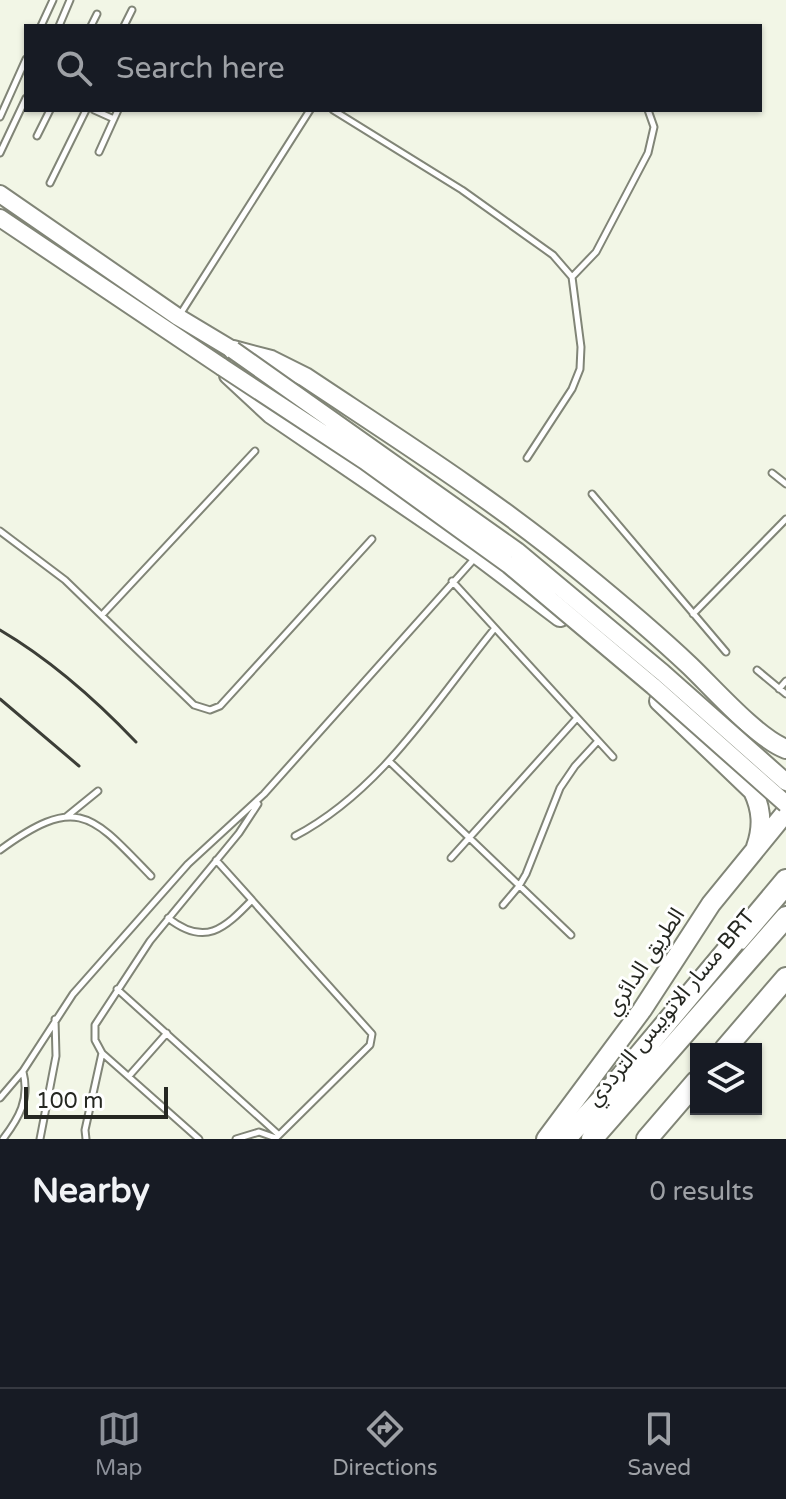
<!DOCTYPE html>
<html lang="en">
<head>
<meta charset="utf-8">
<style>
	body { margin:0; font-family:"Varela Round","Noto Sans Arabic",sans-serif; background:#242831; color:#f1f3f6 }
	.controls { position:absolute; right:24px; bottom:24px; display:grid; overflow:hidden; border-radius:0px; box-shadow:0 2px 6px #0004 }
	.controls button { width:72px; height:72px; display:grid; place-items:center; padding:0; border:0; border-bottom:2px solid #363941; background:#171b24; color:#f1f3f6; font:40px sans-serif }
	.scale { position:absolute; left:24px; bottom:20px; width:144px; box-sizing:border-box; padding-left:8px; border:4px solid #252721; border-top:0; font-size:22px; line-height:28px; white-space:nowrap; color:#252721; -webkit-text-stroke:6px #fff; paint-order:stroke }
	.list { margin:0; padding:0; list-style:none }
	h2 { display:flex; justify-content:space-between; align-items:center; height:104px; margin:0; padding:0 32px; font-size:34px }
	h2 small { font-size:26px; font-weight:400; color:#9ea1a6 }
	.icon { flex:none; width:44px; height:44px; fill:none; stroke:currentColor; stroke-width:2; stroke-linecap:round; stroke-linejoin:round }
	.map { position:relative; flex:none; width:786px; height:1139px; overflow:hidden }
	.search { position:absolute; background:#171b24; box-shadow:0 2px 6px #0004; left:24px; right:24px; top:24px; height:88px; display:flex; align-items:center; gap:20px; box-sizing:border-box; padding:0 28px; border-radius:0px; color:#9ea1a6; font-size:30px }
	.sheet { height:248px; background:#171b24 }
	nav { display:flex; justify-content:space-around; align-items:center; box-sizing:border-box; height:112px; border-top:2px solid #363941; background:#171b24; font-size:22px; color:#9ea1a6 }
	nav a { display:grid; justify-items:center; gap:4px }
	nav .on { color:#8c9099 }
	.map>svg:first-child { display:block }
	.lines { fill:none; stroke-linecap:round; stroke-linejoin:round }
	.service-casing { stroke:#818577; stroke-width:9 }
	.secondary-casing { stroke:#818577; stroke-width:20 }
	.trunk-casing { stroke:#818577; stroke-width:22 }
	.motorway-casing { stroke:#818577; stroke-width:24 }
	.service { stroke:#fff; stroke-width:5 }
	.secondary { stroke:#fff; stroke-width:16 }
	.trunk { stroke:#fff; stroke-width:18 }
	.motorway { stroke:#fff; stroke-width:20 }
	.rail { stroke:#3c3e37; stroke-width:3 }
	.secondary-bridge-casing { stroke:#818577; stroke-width:20; stroke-linecap:butt }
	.secondary-bridge { stroke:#fff; stroke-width:16 }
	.labels { text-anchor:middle; stroke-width:6; stroke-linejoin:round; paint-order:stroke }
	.street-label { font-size:22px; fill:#252721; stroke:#fff }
</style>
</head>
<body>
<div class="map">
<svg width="786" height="1139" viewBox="0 0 786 1139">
	<rect width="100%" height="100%" fill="#f2f6e6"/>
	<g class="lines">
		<defs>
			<path id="service" d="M41,26L53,0
				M59,26L70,0
				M91,26L97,14
				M124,26L132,10
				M94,110L114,119
				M333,110L462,190L553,255L572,277L581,347L580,369L572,389L527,458
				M0,117L26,59
				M37,136L50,110
				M99,152L118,110
				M0,153L26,98
				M50,183L86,110
				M572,277L596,252L648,153L654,127L648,110
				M181,313L310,110
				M772,473L786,484
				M592,494L726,652
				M0,531L65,580L194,705L210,710L220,706L372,539
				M452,581L613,757
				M693,614L786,519
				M102,615L255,451
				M757,670L786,694
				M779,689L786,681
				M389,761L571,935
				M66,817L98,791
				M295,836C381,791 435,702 495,628
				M0,850C78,793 92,815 151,876
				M451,858L577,718
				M216,860L372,1034L370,1045L275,1139
				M503,905L519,886L526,874L560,788L575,766L598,741
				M168,918C205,947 224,929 252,900
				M743,946L786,896
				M117,989L279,1135
				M129,1076L167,1033
				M0,1098L23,1071L73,994L188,864L264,794L475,558
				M3,1139C19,1118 30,1099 23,1072
				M40,1139L56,1056L55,1019
				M86,1139L85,1130L102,1053
				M199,1139L102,1053L95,1040V1025L150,941L239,833L258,804
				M236,1139L259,1132L276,1138"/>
			<path id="secondary" d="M0,194L178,317L233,350
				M0,218L222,367"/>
			<path id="trunk" d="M233,350L271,360L305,377C398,439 493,499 579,570C617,601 654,632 690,666C714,689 757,738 786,749
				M229,375L271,414L478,555L560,617
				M659,701L753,791C762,810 763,827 756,847
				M546,1139L642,1010L711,904L786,812"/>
			<path id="motorway" d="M725,1049L786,978
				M565,1139L605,1096L786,880
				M592,1139L786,917
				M647,1139L696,1082"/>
		</defs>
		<use href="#service" class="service-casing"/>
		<use href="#secondary" class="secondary-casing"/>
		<use href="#trunk" class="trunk-casing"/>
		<use href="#motorway" class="motorway-casing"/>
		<use href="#service" class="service"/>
		<use href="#secondary" class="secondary"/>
		<use href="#trunk" class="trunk"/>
		<use href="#motorway" class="motorway"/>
		<path class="rail" d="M0,630C51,660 95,699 136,742
			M0,699L79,766"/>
		<defs>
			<path id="secondary-bridge" d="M233,350L517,551L663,673L786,782
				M222,367L365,461L509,565L653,686L786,804"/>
		</defs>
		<use href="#secondary-bridge" class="secondary-bridge-casing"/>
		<use href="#secondary-bridge" class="secondary-bridge"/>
	</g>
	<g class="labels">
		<g class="street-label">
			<text transform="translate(644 961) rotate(-56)" y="8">الطريق الدائري</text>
			<text transform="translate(670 1007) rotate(-50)" y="8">مسار الاتوبيس الترددي BRT</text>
		</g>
	</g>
</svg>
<div class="controls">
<button><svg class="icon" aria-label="layers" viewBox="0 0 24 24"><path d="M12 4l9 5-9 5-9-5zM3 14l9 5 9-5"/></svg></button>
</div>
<div class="scale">100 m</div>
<div class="search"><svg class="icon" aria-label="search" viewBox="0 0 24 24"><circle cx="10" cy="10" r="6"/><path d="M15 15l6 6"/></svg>Search here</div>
</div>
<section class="sheet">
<h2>Nearby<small>0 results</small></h2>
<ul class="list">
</ul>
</section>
<nav>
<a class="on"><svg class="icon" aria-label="map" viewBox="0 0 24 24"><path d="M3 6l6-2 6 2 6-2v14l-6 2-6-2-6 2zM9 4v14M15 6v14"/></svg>Map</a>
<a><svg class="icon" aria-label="directions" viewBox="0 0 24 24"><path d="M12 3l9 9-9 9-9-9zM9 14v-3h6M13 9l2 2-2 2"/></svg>Directions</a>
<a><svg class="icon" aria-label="saved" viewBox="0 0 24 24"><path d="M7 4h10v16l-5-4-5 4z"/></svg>Saved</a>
</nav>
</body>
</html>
